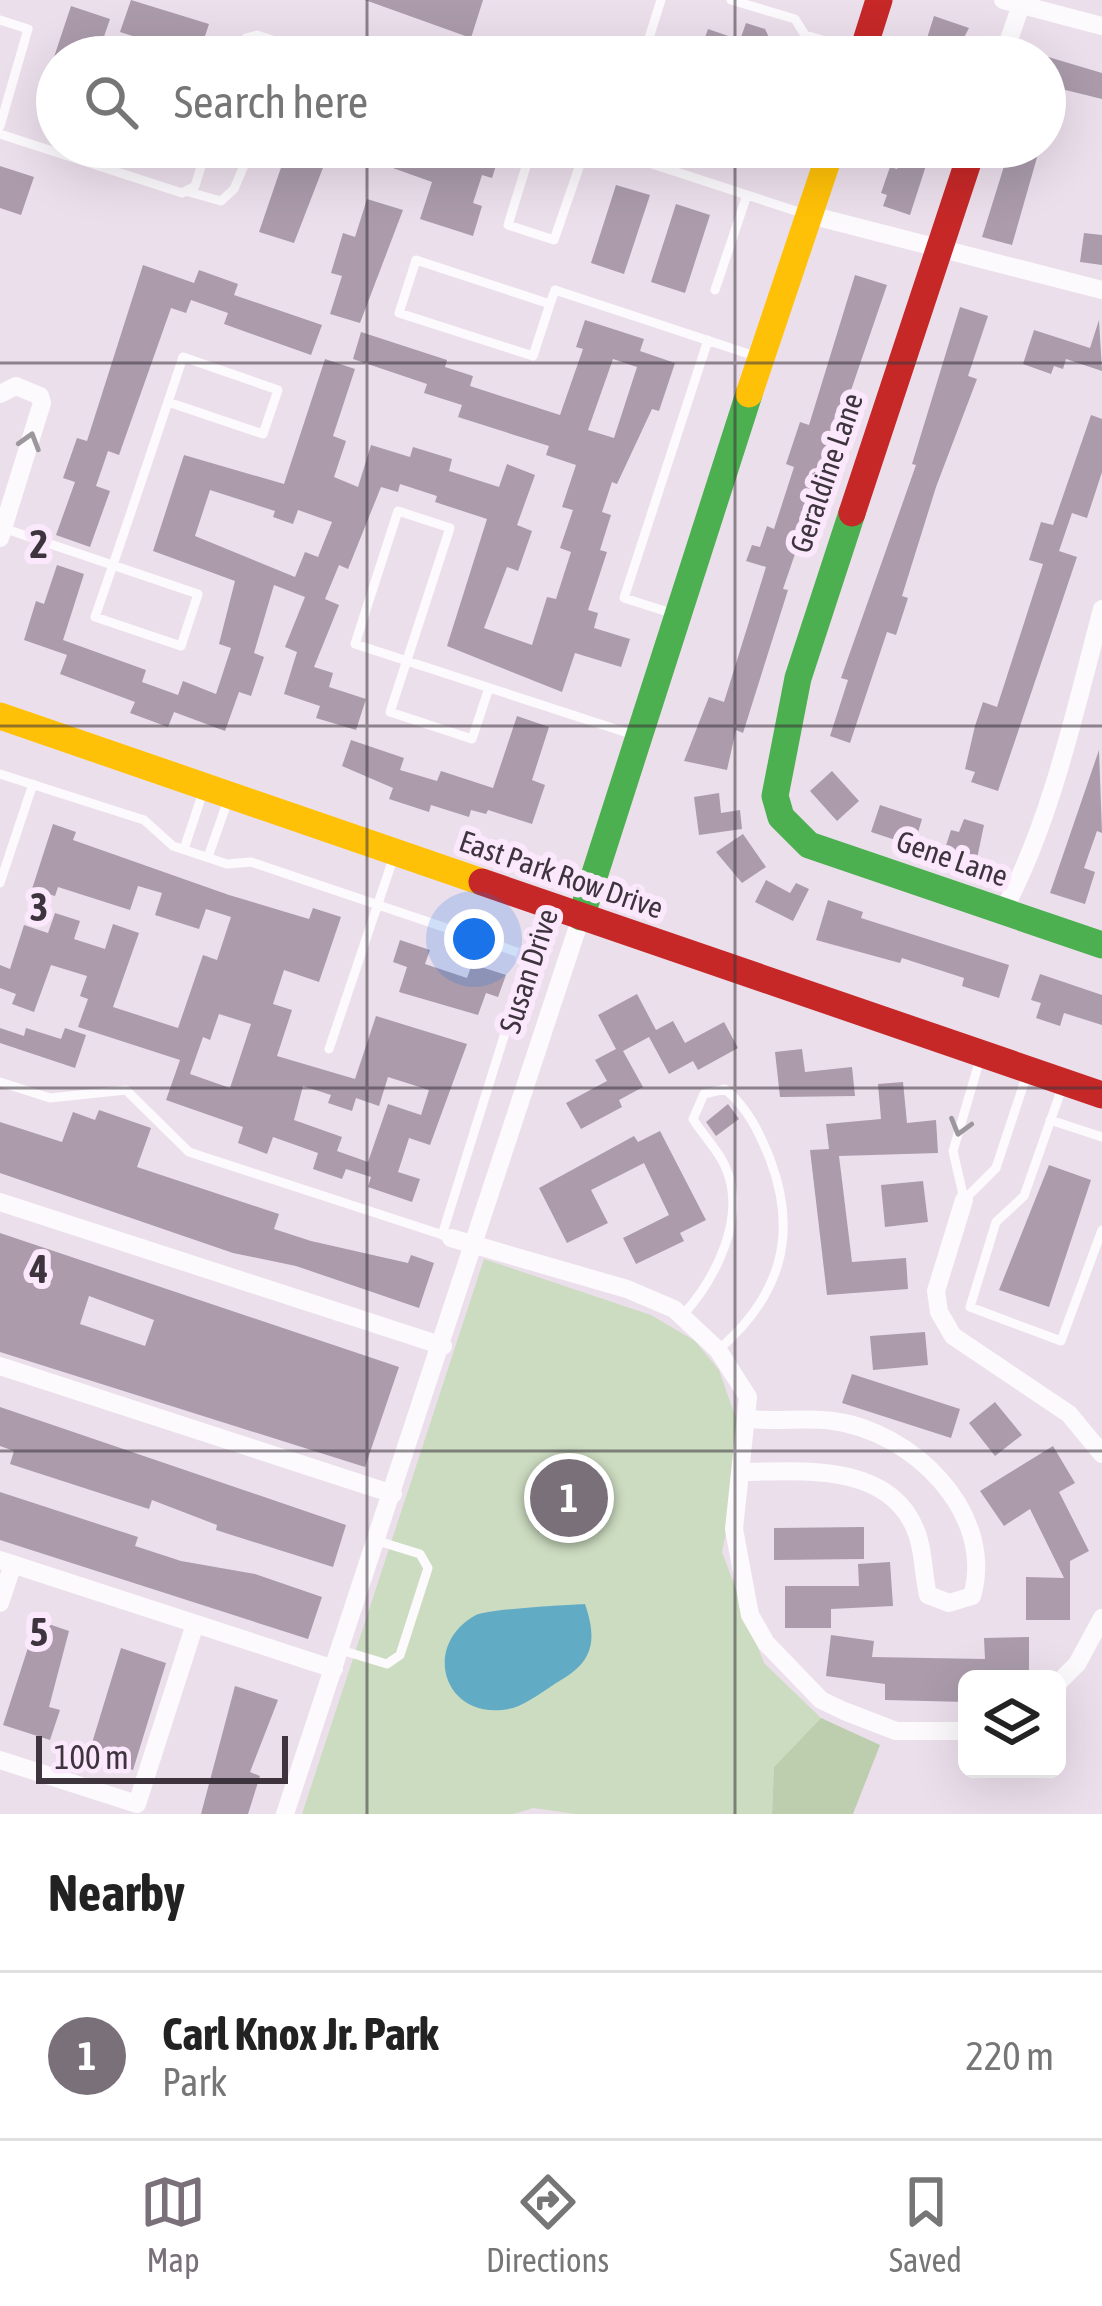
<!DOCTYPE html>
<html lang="en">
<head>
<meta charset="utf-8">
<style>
	body { margin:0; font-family:"Asap Condensed",sans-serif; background:#f6f6f6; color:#222 }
	.controls { position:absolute; right:36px; bottom:36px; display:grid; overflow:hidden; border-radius:18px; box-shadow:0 12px 48px #0002 }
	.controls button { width:108px; height:108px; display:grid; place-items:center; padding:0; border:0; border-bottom:3px solid #e0e0e0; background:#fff; color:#222; font:60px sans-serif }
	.scale { position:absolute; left:36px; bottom:30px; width:252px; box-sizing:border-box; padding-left:12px; border:6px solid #3d343d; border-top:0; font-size:33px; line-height:42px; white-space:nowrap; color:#3d343d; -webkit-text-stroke:9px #fce8fc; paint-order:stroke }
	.you { position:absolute; left:474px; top:939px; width:42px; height:42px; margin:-30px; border:9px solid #fff; border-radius:50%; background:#1a73e8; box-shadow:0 0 0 18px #1a73e833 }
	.badge { display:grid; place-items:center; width:78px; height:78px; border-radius:50%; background:#7a707a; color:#fff; font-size:39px; font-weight:700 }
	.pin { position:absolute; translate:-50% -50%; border:6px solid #fff; box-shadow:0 3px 12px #0006 }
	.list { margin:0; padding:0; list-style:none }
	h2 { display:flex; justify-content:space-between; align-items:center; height:156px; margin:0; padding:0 48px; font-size:51px }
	h2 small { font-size:39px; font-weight:400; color:#767676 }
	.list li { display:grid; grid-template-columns:78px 1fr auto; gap:36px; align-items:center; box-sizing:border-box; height:168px; padding:0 48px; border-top:3px solid #e0e0e0 }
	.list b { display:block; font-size:45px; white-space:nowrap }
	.list p { margin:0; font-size:39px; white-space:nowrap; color:#767676 }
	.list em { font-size:39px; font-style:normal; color:#767676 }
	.icon { flex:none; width:66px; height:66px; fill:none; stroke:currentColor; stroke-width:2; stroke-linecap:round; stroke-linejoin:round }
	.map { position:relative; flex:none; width:1102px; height:1814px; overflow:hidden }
	.search { position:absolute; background:#fff; box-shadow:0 12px 48px #0002; left:36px; right:36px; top:36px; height:132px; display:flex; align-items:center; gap:30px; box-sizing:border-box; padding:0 42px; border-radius:66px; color:#767676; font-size:45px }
	.sheet { height:324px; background:#fff }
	nav { display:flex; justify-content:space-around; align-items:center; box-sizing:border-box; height:168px; border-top:3px solid #e0e0e0; background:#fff; font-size:33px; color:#767676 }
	nav a { display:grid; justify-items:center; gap:6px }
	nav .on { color:#7a707a }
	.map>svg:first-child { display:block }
	.green { fill:#ccdcc0 }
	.forest { fill:#bcceae }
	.water { fill:#62abc5 }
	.building { fill:#ab9bab; fill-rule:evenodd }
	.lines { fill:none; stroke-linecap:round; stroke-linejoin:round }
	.lane { stroke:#fcfafc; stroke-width:9 }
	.street { stroke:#fcfafc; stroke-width:18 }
	.fast { stroke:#4caf50; stroke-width:27 }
	.slow { stroke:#ffc107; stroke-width:27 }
	.jam { stroke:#c62828; stroke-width:27 }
	.oneway { stroke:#9c979c }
	.grid { fill:none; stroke:#3d343d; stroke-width:3; stroke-opacity:0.55 }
	.labels { text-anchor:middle; stroke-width:12; stroke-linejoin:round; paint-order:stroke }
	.street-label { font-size:30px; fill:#3d343d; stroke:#fce8fc }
	.grid-label { font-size:39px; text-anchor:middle; font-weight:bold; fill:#3d343d; stroke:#fce8fc; stroke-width:12; stroke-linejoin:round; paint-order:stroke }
</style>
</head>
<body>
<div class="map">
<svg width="1102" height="1814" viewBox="0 0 1102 1814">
	<rect width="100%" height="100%" fill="#ecdfec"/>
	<path class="green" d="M484,1259L651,1315L695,1341L719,1370L745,1444L722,1552L764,1663L821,1718L774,1767L772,1814H575L533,1808L514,1814H302Z"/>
	<path class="forest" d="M821,1718L880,1745L853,1814H772L774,1767Z"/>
	<path class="water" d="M585,1604C597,1639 594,1661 561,1680C546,1689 529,1703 513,1708C445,1725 419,1646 476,1615C487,1609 568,1605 585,1604Z"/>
	<path class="building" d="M131,0L209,24L198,57L120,32Z
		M365,0H483L471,38Z
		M71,6L110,19L97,57H56L57,115L37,108Z
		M934,16L969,28L954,57L922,54Z
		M746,23L765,29L773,46L770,57H698L708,29L740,40Z
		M1045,56L1102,73V99L1045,85Z
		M288,147H331L294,243L259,232Z
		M334,147H502L492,178L482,175L473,203L482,206L473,236L420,219L432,182Z
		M905,147H932L910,215L883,206L887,195L881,193L890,167L897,169Z
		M1010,147H1040L1012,245L982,237Z
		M0,166L34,177L21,215L0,208Z
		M616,185L650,195L624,274L591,263Z
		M367,199L403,210L360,323L330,314L342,276L331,273L343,233L355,237Z
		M676,204L710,215L685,293L651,282Z
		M1084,233L1102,235V265L1080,262Z
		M143,265L194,283L199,270L238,284L234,295L322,325L311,355L224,324L228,313L191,300L186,313L171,308L119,455L108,451L96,486L110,491L90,547L56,535L75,482L63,478L77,438L87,441Z
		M855,275L887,285L783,589L788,590L743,733L736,730L727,770L684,761L709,697L724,702L766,567L746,561L752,545L760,547L767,526L774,529L794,467L786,464L800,422L809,425Z
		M960,307L988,316L968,376L977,379L936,487L902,596L908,598L896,635L887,632L850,743L830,736L848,680L841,678L916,465L912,464Z
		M585,320L644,339L640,351L675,363L659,411L652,409L617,484L612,482L602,512L611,515L600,550L607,552L588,610L598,613L594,628L630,639L621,667L575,653L562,692L447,646L487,519L435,502L437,496L400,484L398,492L381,487L348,569L339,565L325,599L339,605L314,667L333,673L329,687L366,699L356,730L316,718L320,706L284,694L297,652L285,647L305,597L274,585L254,653L264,657L251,696L239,692L225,731L174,712L168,727L130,713L135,702L60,674L67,655L24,640L36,601L44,604L57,565L84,574L63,640L146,670L142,682L178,695L183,681L216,694L231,648L219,644L235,581L153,551L184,455L284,484L325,359L355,369L333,436L346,441L334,477L358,487L371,445L410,457L413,447L452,459L449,471L499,487L507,464L535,475L517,525L532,531L518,571L507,567L484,628L532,645L547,597L556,599L571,552L560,548L573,510L562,507L576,465L546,455L549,446L458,417L462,405L424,393L427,384L353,359L361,332L447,360L445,367L473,376L470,386L560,415L583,349L576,347ZM613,359L637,367L614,438L588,430ZM210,490L275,511L273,517L293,524L298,510L332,522L318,557L305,552L295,577L195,536Z
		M1099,320L1102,371L1066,359L1063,369L1054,366L1051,374L1023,364L1034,330L1090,348Z
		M1091,415L1102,419V472L1087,518L1072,513L1059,551L1077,557L998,791L971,782L975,772L965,769L975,726L983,702L997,707L1043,564L1029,560L1041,522L1053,525Z
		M517,716L549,727L532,780L545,785L532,824L488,810L486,814L471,810L469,817L431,805L429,812L389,799L393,788L342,766L351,740L404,758L400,770L437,781L441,771L493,788Z
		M1099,750L1102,833L1097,831L1084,868L1095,872L1085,904L1050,893Z
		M832,771L859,801L837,821L810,791Z
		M719,793L721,813L740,810L742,829L699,835L694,797Z
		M880,805L922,819L914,846L871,832Z
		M964,819L984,825L975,868L942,858L951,830L959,832Z
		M53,824L76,832L73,840L229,895L309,919L313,908L341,917L319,982L284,970L273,1004L292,1010L277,1056L355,1079L376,1016L467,1044L430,1145L409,1138L398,1172L420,1179L412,1202L368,1187L371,1177L346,1169L342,1179L313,1169L318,1153L273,1137L267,1154L238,1143L243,1127L166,1100L180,1060L78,1027L88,999L80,996L87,976L51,965L34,1012L12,1004L16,994L0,988V965L10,969L24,925L48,933L55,913L80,921L74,939L105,949L113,924L139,933L113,1007L178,1028L203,955L217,960L231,917L206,909L199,929L155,915L162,893L138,886L130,910L58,887L55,896L32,889ZM219,1014L251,1024L230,1088L190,1074L203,1037L210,1040ZM388,1077L429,1090L421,1115L388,1104L368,1162L337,1151L342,1137L294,1120L303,1086L331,1095L328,1103L352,1111L356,1098L379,1106Z
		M743,834L766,867L742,883L716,852Z
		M766,880L790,893L796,883L809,889L793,921L755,902Z
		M828,900L863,912L861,918L1009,965L999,998L962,986L964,978L902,958L900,963L816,940Z
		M400,940L430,950L425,964L467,978L472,964L506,975L498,997L486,993L478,1015L399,992L407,967L393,962Z
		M1040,974L1102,995V1025L1064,1013L1060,1026L1036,1018L1041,1003L1031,1000Z
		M637,994L656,1030L673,1021L685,1043L724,1022L738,1048L698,1070L693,1061L669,1074L649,1037L623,1051L643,1087L619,1100L622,1107L581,1129L566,1103L607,1081L595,1060L616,1049L598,1015Z
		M0,1028L24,1036L26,1028L61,1039L65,1028L86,1035L75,1068L0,1043Z
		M802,1049L805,1072L852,1067L855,1096L780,1097L775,1052Z
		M903,1082L907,1123L936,1120L938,1153L839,1156L852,1262L906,1258L908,1289L827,1295L810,1150L829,1149L826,1124L881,1119L878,1084Z
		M728,1104L739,1119L716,1136L706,1122Z
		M99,1110L151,1128L137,1167L279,1214L274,1229L311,1241L408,1263L411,1255L434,1263L419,1308L296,1266L233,1253L0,1173V1122L62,1142L73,1112L95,1120Z
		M660,1131L706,1220L680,1233L684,1241L636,1264L623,1238L669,1215L644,1163L591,1190L608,1223L567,1243L539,1188L634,1136L638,1142Z
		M1049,1165L1091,1180L1049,1307L999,1290Z
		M923,1181L928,1222L885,1227L881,1185Z
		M0,1233L399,1367L365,1467L0,1352ZM89,1296L154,1320L145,1346L80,1324Z
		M925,1332L928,1365L873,1370L870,1336Z
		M852,1374L960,1409L951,1438L842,1403Z
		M995,1402L1022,1435L995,1456L969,1423Z
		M0,1407L346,1525L333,1567L216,1530L217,1525L152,1500L149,1509L10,1464L14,1451L0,1446Z
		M1053,1446L1075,1483L1059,1492L1089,1551L1070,1561V1620H1026V1577L1064,1578L1030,1509L1004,1526L980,1491Z
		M567,1489L570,1530L538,1532L536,1508L549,1507L547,1491Z
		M0,1492L138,1537L135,1546L181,1561L255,1574L322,1597L308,1639L0,1540Z
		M864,1527V1559L774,1560V1528Z
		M890,1562L893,1606L831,1609V1628H785V1586H859L858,1564Z
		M37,1620L69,1631L49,1707L60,1710L50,1740L3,1725Z
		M831,1635L874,1641L872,1657L985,1659L984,1638L1029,1637V1679H967V1702L885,1700V1684L826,1676Z
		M121,1648L166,1663L133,1770L88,1756Z
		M235,1686L278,1700L250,1772L260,1776L248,1814H201Z"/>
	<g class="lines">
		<path class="lane" d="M731,0L795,19L805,35
			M0,20L28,29L0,126
			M237,57L246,38L257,35L325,57
			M643,57L661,0
			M799,57L805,35L857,50
			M0,134L182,193L195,186L207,147
			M532,147L508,225L554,240L586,147
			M600,147L805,214
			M189,192L221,201L234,189L252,147
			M416,260L550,304L533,356L399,313Z
			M715,290L747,195
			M550,304L555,290L758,357
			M3,528L198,594L181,646L95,617C125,531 154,444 183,357L278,390L263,434L168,402
			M671,613L624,598L708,340
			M489,688L472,739L390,712L450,528L398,511L355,644C448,674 541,705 634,735
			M0,774L144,820L173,846L227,864L251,862L529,956L442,1235
			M184,849L204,789
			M208,857L228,800
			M0,883L33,784
			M329,1049L395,853
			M0,1082L50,1098L126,1090L189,1152L446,1236
			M1063,1085L1024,1196L996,1222L970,1307L1061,1341L1102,1230
			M1050,1120L1102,1137
			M964,1199L953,1151L980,1059
			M964,1200L996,1168L1027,1074
			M683,1315C716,1278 748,1216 725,1166C718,1150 702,1134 693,1119L704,1094L725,1089C748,1108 759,1132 770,1159C799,1235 780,1297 718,1350
			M341,1650L387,1664L400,1655L428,1568L420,1554L378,1541"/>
		<path class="street" d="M1003,0L1102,26
			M1003,57L1021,5
			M810,215L1102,290
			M0,394L16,386L40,396L42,403L0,538
			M1003,911C1052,819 1075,710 1102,609
			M964,1200L936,1291L939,1312L953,1336L1069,1414L1102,1454
			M0,1202L443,1346
			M451,1238L627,1289L674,1309L718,1350L748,1397L734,1529L750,1615L766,1643L821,1700L844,1711L896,1731H967
			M0,1366L393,1494
			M744,1472C803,1471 890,1463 916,1531C924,1550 923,1575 928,1595L949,1603L972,1596C996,1513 912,1431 833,1421C806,1417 777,1422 749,1419
			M0,1560L334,1669
			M0,1603L13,1564
			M1057,1684L1077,1664L1102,1618
			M0,1760L137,1804L195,1624
			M285,1814L581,917"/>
		<path class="fast" d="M852,513L798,678L775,796L781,817L809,845L1102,945
			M581,917L749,394"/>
		<path class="slow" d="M749,394L832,147
			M0,716L482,882"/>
		<path class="jam" d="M861,57L879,0
			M852,513L973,147
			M482,882L1102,1095"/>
	</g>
	<defs><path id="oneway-chevron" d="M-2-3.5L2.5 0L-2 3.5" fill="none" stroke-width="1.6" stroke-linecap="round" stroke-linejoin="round" transform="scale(3)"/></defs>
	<g class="oneway">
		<use href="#oneway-chevron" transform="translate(30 441) rotate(-73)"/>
		<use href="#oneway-chevron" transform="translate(960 1127) rotate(106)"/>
	</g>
	<path class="grid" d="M367,0V57M735,0V57M367,147V1814M735,147V1814M0,363H1102M0,726H1102M0,1088H1102M0,1451H1102"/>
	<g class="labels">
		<g class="street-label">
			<text transform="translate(827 473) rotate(-71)" y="10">Geraldine Lane</text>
			<text transform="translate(952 859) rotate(19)" y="10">Gene Lane</text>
			<text transform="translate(561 875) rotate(19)" y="10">East Park Row Drive</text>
			<text transform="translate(529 971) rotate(-72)" y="10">Susan Drive</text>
		</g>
	</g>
	<g class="grid-label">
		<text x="39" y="558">2</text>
		<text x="39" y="921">3</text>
		<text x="39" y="1283">4</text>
		<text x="39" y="1646">5</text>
	</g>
</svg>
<div class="controls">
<button><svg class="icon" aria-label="layers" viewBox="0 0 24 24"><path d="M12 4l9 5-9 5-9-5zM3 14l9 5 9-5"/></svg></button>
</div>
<div class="scale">100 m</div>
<div class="you"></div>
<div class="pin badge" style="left:569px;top:1498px">1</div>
<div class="search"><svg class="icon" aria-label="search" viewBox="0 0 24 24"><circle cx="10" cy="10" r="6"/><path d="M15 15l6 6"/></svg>Search here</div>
</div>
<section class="sheet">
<h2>Nearby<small></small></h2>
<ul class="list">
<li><span class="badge">1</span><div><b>Carl Knox Jr. Park</b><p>Park</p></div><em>220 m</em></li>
</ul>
</section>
<nav>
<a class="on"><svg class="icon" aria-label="map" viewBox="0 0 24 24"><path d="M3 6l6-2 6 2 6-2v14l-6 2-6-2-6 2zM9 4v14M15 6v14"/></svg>Map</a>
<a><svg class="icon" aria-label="directions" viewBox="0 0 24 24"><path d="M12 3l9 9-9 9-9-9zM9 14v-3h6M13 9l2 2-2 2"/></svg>Directions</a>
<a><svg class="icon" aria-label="saved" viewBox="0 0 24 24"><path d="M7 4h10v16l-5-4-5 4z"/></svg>Saved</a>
</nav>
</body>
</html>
